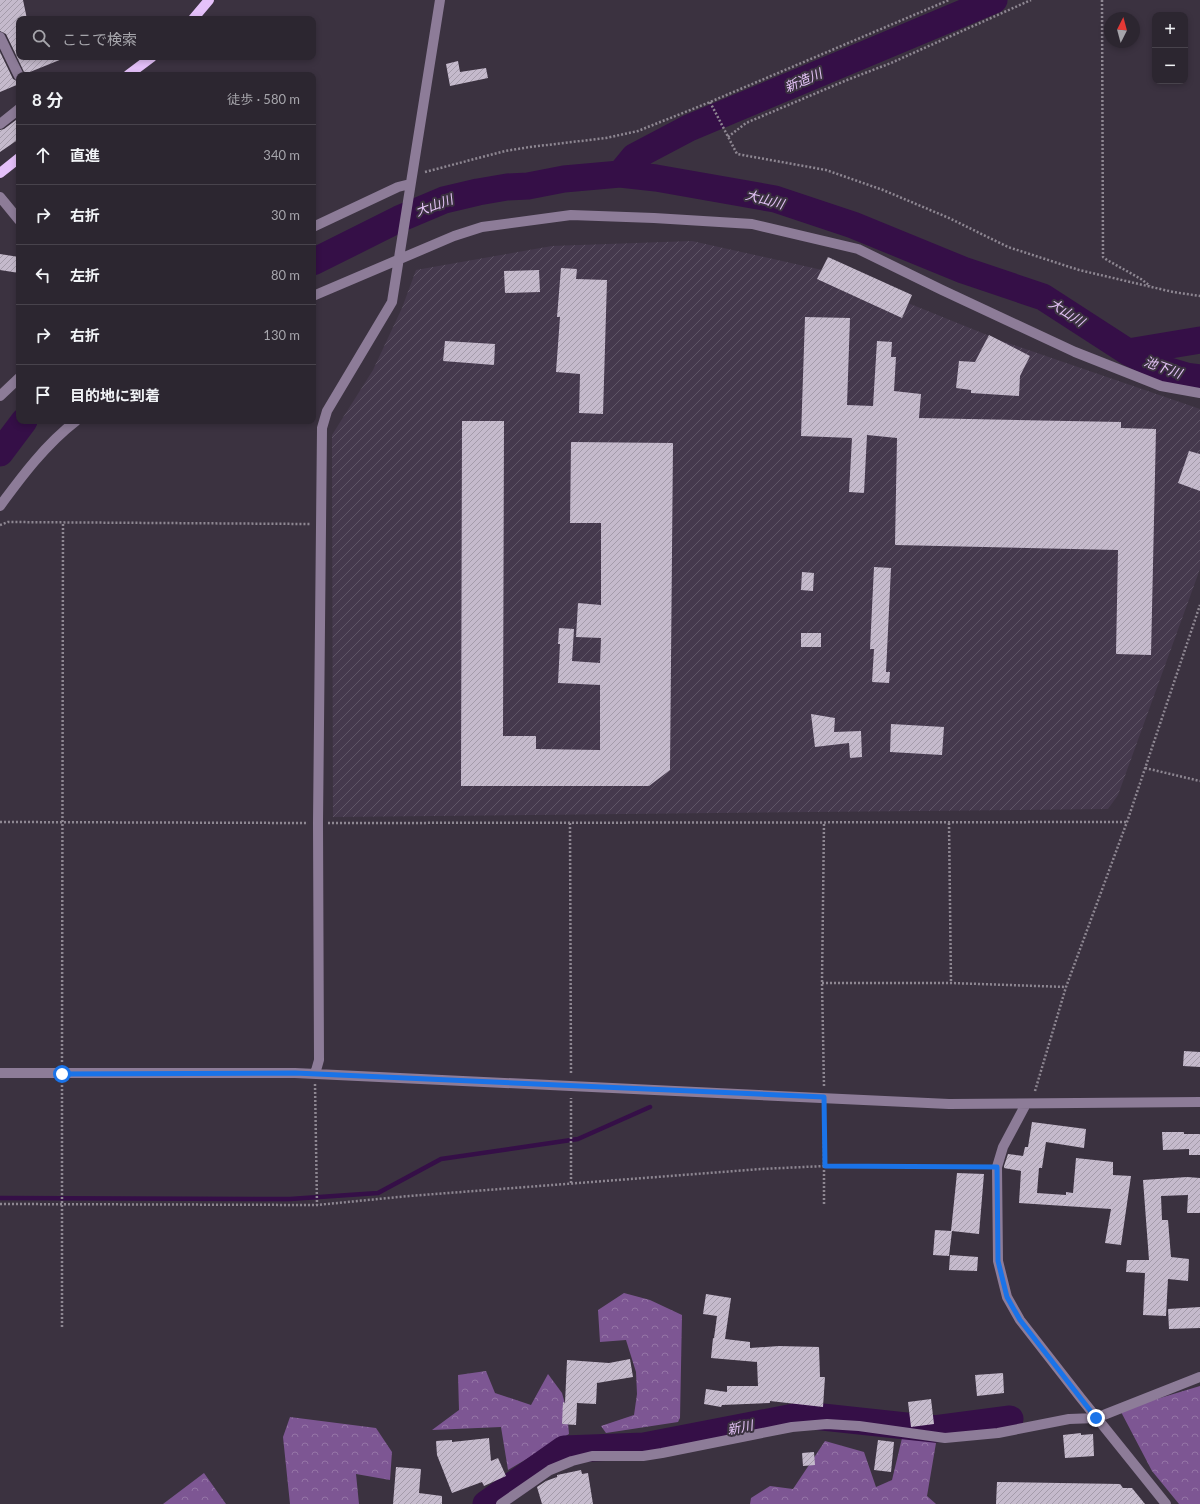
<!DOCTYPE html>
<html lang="ja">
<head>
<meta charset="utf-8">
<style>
	body { margin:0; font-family:Lato,"Noto Sans JP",sans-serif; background:#38323c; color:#f1f3f6 }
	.controls { position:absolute; right:12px; top:12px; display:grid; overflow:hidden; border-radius:8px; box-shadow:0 2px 6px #0003 }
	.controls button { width:36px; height:36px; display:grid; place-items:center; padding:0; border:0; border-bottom:1px solid #48434c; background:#2c2630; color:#f1f3f6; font:20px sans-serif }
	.compass { position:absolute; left:1104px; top:12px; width:36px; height:36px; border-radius:50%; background:#2c2630; box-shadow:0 2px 6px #0003; rotate:6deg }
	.stop { position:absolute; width:12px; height:12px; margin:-9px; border:3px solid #1a73e8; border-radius:50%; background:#fff }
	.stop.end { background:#1a73e8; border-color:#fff; box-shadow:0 1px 4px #0008 }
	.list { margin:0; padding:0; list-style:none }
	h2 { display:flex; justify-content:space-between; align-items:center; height:52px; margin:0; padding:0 16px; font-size:17px }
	h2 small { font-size:13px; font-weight:400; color:#a6a5ab }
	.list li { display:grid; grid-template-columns:26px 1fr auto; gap:12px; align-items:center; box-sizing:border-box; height:60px; padding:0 16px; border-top:1px solid #48434c }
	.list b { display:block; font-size:15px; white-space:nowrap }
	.list em { font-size:13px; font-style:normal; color:#a6a5ab }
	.icon { flex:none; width:22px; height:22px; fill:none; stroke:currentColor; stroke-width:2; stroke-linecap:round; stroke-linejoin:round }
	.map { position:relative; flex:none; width:1200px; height:1504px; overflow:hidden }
	.search { position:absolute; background:#2c2630; box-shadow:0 2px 6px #0003; left:16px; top:16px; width:300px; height:44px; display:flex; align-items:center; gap:10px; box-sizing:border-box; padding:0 14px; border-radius:8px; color:#a6a5ab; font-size:15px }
	.panel { position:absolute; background:#2c2630; box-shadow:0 2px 6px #0003; left:16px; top:72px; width:300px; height:352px; border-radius:8px }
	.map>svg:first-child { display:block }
	.industrial { fill:url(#industrial-furrows) }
	.forest { fill:url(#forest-crowns) }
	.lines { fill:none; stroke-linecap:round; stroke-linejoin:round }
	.stream { stroke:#350f47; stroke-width:4.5 }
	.river { stroke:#350f47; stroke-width:27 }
	.building { fill:url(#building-hatch) }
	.path { stroke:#8e8792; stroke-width:2.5; stroke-dasharray:2 2; stroke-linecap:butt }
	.minor { stroke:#8d7c98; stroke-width:10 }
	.major { stroke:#e5c1fa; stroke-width:10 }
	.route { stroke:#1a73e8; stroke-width:5 }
	.labels { text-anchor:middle; stroke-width:4; stroke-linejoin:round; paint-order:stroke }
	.water-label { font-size:13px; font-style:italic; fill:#e5c4f8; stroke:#3b3240 }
</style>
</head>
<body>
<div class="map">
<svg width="1200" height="1504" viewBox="0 0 1200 1504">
	<defs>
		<pattern id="industrial-furrows" width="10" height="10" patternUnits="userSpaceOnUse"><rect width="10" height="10" fill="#45394d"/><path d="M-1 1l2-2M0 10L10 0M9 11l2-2" fill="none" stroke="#5f5566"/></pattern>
		<pattern id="forest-crowns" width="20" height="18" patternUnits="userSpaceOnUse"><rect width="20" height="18" fill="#7d5693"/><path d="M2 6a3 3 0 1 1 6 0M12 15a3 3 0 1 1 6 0" fill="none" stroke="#9575a6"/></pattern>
		<pattern id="building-hatch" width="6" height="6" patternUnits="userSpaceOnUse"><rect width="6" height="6" fill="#c5bacc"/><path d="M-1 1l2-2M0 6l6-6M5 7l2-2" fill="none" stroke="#a49baa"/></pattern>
	</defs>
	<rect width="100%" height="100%" fill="#3b3240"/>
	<path class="industrial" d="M692,241L831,272L1002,341L1200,409V569L1118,795L1108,809L333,817L332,435L373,370L402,308L416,270L552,246Z"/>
	<path class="forest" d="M624,1293L650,1300L682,1315L680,1418L678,1422L606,1433L601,1426L634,1415L637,1394L636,1372L626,1340L600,1342L598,1310Z
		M486,1371L495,1393L531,1405L548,1374L562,1393L567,1411L569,1434L508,1470L501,1427L432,1430L459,1410L458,1375Z
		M1200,1386V1504H1179L1152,1471L1120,1410Z
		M290,1417L376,1428L392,1452L390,1480L356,1474L359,1504H290L283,1437Z
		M903,1434L936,1443L927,1496L936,1504H750L751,1498L770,1486L793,1489L825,1441L864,1452L876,1487L892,1480Z
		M204,1473L226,1504H163Z"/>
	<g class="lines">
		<path class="stream" d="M0,1198L290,1199L378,1193L441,1159L578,1139L650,1107"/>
		<path class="river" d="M620,174L634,157L689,128L994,0
			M313,262L399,219L444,200L478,192L507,187L528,186L564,179L620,174L656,178L775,199L853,225L963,270L1043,297L1128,352L1166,370L1186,376L1200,378
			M1128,352L1200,340
			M0,453L24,421
			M486,1504L564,1449L644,1446L804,1415L934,1429L1010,1419"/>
	</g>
	<path class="building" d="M0,0H23L27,19H19V57H67L25,74L6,34L0,31Z
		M0,52L13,79L19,82V84L0,92Z
		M458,61L460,72L486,68L488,78L450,86L446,64Z
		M16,120L19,124V139L0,152V130L4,129Z
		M0,254L19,257V273L0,270Z
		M828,257L912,295L902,318L817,279Z
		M561,268L577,269L576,279L607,280L603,414L579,413L580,374L556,372L560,317H557Z
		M539,270L540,292L505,293L504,271Z
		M805,317L850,318L847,405L873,406L877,341L892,342L891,357H896L894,391L921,394L919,418L1121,422V428L1156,429L1151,655L1116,654L1118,550L895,545L897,438L867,435L864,493L849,492L852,438L801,436Z
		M989,335L1030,356L1020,376L1019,396L971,393V390L956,388L959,361L975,362Z
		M445,341L495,344L494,365L443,361Z
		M462,421H504L503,736H536V749L600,750V685L558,683L560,644H558L559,628L574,629L572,661L600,663L601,638L576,637L578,603L601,605V523H570L571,442L673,443L670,770L649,786H461Z
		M1189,451L1200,454V491L1178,483Z
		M874,567L891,568L886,672H890L889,683L872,682L874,649H870Z
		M802,572L814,573L813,591L801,590Z
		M801,633H821V647H801Z
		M811,714L835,718L834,732L861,731L862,757L850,758L849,743L815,747Z
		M891,724L944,727L942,755L890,752Z
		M1184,1051L1200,1052V1067L1183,1066Z
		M1032,1122L1086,1129L1084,1148L1046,1142L1042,1168H1039L1037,1193L1066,1195V1192L1073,1193L1076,1158L1113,1162V1175L1131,1176L1121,1245L1105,1243L1111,1209L1019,1203L1021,1171L1004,1168V1166L1008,1154L1023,1156L1025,1147H1028Z
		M1162,1132H1184V1134H1200V1155H1189V1149L1163,1150Z
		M957,1173L984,1174L979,1234L952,1231L949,1256L933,1255L935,1230L951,1231Z
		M1187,1177L1200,1178V1213H1187L1188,1195L1161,1196L1162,1220H1168L1171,1257L1189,1259L1188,1281L1168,1279L1166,1316L1143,1315L1145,1273L1126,1272L1127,1260H1149L1143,1180Z
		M950,1255L978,1257L977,1271L949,1270Z
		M706,1294L731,1298L725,1339L750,1342V1348L779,1346L819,1347L820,1377H825L823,1407L770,1401V1403L722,1405L721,1407L704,1404L706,1389L727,1392V1386H758L757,1362L711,1358L713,1338H714L717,1316L703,1314Z
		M1200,1307V1328L1169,1329L1168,1309Z
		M630,1359L633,1377L597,1383L596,1404L577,1403L576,1425L562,1424L563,1402L565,1403L567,1360L609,1363Z
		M1003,1373L1004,1393L977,1396L975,1375Z
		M931,1399L934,1424L911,1427L908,1402Z
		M1081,1433V1435L1093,1434L1094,1456L1065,1458L1063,1435Z
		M489,1438L491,1461L498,1458L506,1476L484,1486L482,1482L452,1493L437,1455L436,1441L452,1440V1442Z
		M878,1440L894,1442L891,1472L874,1470Z
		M814,1452L815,1465L803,1466L802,1453Z
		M396,1467L421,1469L419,1493L442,1496V1504H393Z
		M581,1470L582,1474L588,1473L593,1504H542L537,1487L546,1481L557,1477V1475Z
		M997,1482L1120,1484L1123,1488H1132L1145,1504H996Z"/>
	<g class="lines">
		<path class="path" d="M1102,0L1103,257L1107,260L1141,279L1150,286
			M710,102L737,154L826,170L883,190L949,218L1008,247L1079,270L1173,292L1200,296
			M728,137L746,123L847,80L891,63L1031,0
			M425,172L505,151L530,147L606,138L638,131L710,102L949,0
			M0,525L8,522L310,524
			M1145,768L1200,781
			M0,822L307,823
			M328,823L1127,822
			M570,823L571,1075
			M949,823L951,983
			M822,983H951L1066,987
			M62,1062L63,522
			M315,1084L317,1205
			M62,1085V1329
			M824,1086L822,983L824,823
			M1035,1091L1066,987L1127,822L1200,605
			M571,1183V1098
			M0,1204L317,1205L409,1196L761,1169L825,1166L986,1167
			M824,1204V1109"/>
		<path class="minor" d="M0,37L19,76
			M0,124L19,109
			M0,197L19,220
			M313,227L398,187L410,184
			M313,296L454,236L482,227L571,215L654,218L752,224L858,249L942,290L1075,352L1161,386L1200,393
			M0,396L19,378
			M0,506C22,476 46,444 76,421
			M0,1073H295L949,1104L1200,1102
			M315,1074L319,1060L318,823L322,428L327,411L392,302L440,0
			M1026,1104L1003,1147L997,1167L998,1261L1007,1297L1020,1320L1080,1397L1166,1504
			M501,1504L550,1470L572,1461L592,1456H643L662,1453L792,1427L827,1424L859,1426L945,1438L998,1433L1069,1419L1096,1418L1200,1377"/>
		<path class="major" d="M193,19L209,0
			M128,75L152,57
			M0,173L19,158"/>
	</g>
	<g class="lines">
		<path class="route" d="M62,1074L295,1073L824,1097L825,1166L997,1167L998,1261L1007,1297L1020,1320L1096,1418"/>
	</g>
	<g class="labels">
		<g class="water-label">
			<text transform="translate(803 80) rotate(-23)" y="5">新造川</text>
			<text transform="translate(765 199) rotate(15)" y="5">大山川</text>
			<text transform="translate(434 205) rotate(-20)" y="5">大山川</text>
			<text transform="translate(1067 312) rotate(33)" y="5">大山川</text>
			<text transform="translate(1163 367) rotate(20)" y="5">池下川</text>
			<text transform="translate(740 1427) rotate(-11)" y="5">新川</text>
		</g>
	</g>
</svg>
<div class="controls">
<button>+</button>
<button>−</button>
</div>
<svg class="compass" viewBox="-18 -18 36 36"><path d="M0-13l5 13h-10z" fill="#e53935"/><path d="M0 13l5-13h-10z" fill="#a6a5ab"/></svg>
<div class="stop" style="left:62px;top:1074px"></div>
<div class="stop end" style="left:1096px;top:1418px"></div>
<div class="search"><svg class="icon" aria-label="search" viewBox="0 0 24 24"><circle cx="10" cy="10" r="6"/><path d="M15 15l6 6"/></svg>ここで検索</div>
<section class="panel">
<h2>8 分<small>徒歩 · 580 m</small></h2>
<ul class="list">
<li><svg class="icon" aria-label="ahead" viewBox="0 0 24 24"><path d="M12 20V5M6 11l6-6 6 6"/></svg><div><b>直進</b></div><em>340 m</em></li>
<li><svg class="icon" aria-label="right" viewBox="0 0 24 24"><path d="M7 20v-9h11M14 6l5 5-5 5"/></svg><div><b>右折</b></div><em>30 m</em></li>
<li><svg class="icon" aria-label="left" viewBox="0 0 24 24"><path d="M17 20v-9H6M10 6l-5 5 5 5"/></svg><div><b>左折</b></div><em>80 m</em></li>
<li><svg class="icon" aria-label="right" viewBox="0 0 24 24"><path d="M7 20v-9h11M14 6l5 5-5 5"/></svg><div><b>右折</b></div><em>130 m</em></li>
<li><svg class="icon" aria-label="arrive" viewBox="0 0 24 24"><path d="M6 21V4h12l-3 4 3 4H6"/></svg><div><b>目的地に到着</b></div></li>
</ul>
</section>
</div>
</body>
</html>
